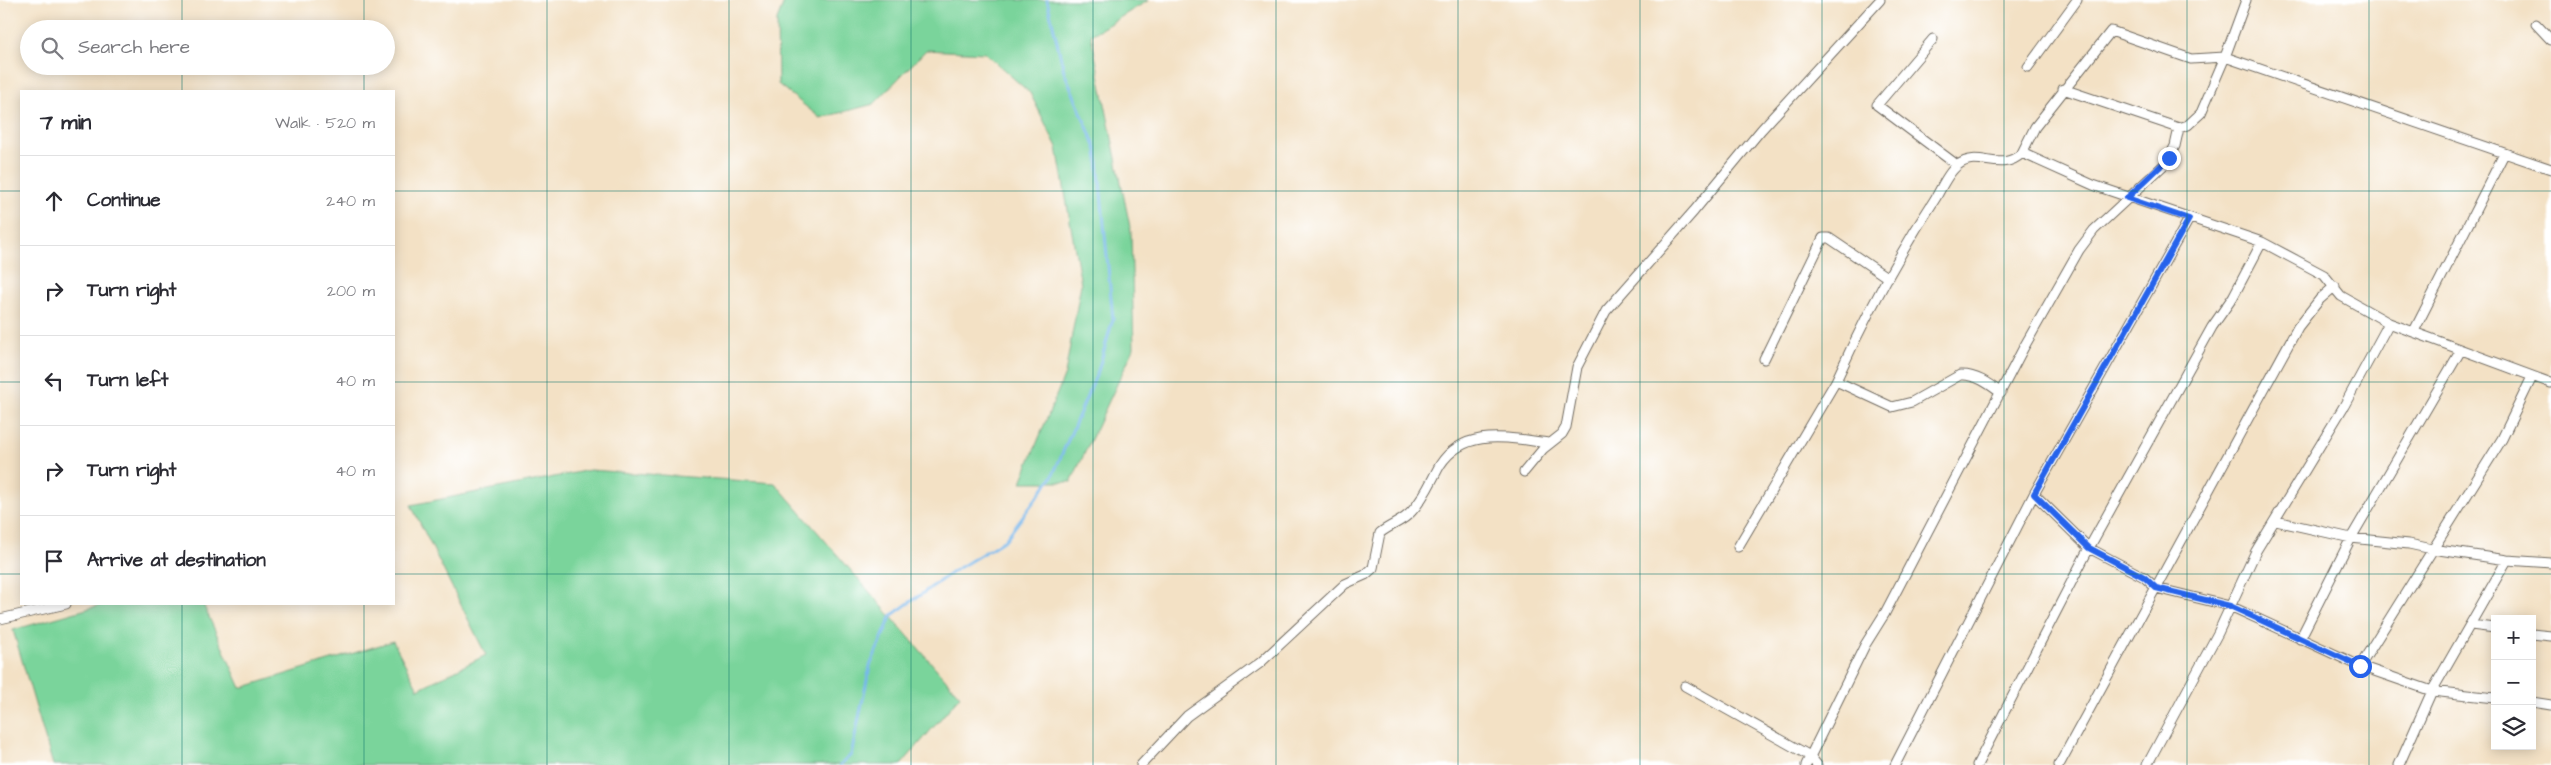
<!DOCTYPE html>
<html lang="en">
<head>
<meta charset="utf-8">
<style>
	body { margin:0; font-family:"Architects Daughter",sans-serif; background:#f7f7f7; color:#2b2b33 }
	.controls { position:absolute; right:15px; bottom:15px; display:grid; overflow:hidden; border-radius:0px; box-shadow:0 2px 12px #0003 }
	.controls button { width:45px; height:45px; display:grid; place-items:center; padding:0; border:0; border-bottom:1px solid #e1e1e2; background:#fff; color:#2b2b33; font:25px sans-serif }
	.stop { position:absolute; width:15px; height:15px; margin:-11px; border:4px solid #2563eb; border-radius:50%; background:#fff }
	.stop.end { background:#2563eb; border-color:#fff; box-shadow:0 1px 5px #0008 }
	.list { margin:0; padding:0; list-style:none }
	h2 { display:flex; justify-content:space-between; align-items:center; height:65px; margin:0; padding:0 20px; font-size:21px }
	h2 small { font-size:16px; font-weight:400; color:#7c7c81 }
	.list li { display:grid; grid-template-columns:32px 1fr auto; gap:15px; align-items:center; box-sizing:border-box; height:90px; padding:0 20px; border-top:1px solid #e1e1e2 }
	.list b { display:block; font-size:19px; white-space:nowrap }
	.list em { font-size:16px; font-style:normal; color:#7c7c81 }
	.icon { flex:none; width:28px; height:28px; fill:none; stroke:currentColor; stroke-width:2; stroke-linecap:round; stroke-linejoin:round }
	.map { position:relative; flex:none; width:2551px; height:765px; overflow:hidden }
	.search { position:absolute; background:#fff; box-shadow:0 2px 12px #0003; left:20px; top:20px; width:375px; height:55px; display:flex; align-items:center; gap:12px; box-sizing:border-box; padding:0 18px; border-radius:28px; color:#7c7c81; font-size:19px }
	.panel { position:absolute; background:#fff; box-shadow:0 2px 12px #0003; left:20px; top:90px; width:375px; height:515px; border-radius:0px }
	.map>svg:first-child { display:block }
	.green { fill:#7ad49b; stroke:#528063 }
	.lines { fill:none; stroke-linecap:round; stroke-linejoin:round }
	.stream { stroke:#77b8ec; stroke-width:3 }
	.minor-casing { stroke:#716b61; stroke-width:11 }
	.minor { stroke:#fff; stroke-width:9 }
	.route { stroke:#2563eb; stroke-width:6 }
	.grid { fill:none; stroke:#0f766e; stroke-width:1; stroke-opacity:0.55 }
</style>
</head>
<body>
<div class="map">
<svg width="2551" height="765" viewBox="0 0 2551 765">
	<rect width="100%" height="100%" fill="#fff"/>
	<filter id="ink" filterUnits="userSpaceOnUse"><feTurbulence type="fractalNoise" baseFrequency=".02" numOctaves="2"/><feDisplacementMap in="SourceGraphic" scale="10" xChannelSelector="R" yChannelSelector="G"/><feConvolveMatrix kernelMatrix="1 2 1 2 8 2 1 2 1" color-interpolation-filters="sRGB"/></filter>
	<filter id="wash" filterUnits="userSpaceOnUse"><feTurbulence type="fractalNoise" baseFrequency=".0096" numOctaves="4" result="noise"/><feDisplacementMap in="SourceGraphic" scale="20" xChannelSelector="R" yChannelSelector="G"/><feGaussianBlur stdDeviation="1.12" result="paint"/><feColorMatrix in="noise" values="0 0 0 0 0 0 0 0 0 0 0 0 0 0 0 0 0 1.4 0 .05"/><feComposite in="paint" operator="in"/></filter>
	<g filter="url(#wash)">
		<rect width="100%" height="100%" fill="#f3e1c5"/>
		<path class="green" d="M785,0H1149L1091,35L1131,232L1134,348L1071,482H1021L1065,374L1081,284L1057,147L1030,93L985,53L926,50L874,104L820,118L778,84L777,20Z
			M590,470L775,483L960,696L901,765H53L13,630L104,604H203L241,688L393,641L418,689L486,655L411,505Z"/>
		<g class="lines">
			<path class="stream" d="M840,765L851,755L870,666L892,615L954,571L1005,540L1052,477L1098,371L1113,319L1097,151L1064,71L1047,0"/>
		</g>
	</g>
	<g filter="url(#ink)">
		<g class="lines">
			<defs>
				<path id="minor" d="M2536,24L2551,40
					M1933,39L1877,105L1957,165
					M2028,67L2077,0
					M2063,89L2179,128L2188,125L2201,113L2225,57L2246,0
					M2022,153L2035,127L2111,31L2191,59L2225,57L2551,169
					M2414,331L2504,154
					M1764,359L1823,238H1829L1888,278
					M1836,381L1892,407L1912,402L1960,375C1976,374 1989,384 2001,393
					M1524,472L1543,449L1562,434L1566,427L1577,367L1606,311L1694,211L1761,130L1880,0
					M2034,494L2089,548L2144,577L2156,588L2230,606L2360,666L2432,691L2495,698
					M2276,521L2351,538L2409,544L2432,549L2507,560L2551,563
					M1738,547L1836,381C1864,319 1897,257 1935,199C1941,189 1948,172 1958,165C1979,149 2000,174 2022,153L2093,185L2262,242L2324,275L2341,296L2389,323L2551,383
					M0,619L66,604
					M2471,625L2495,628
					M2532,634L2551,636
					M2300,639L2351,538L2461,350
					M2360,666L2502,439L2532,377
					M1685,686L1810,756L1817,765
					M2532,702L2551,705
					M1141,765L1187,716L1260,663L1345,584L1365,575L1373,568L1380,533C1390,525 1404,521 1412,511C1425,497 1431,481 1440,465C1465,426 1511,439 1550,443
					M1806,765L1865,645L1885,613L2024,347L2079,250L2094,230L2166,163L2175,146L2179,128
					M1895,765L2034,494L2189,219
					M1977,765L2089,548L2212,327L2233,297L2262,242
					M2059,765L2298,327L2320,299L2335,286
					M2147,765L2218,633L2256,551L2344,406L2389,323
					M2399,765L2432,691L2507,560"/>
			</defs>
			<use href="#minor" class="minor-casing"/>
			<use href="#minor" class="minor"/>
		</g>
	</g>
	<g class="lines" filter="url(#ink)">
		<path class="route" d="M2169,158L2127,198L2189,219L2034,494L2089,548L2144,577L2156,588L2230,606L2360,666"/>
	</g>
	<path class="grid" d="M182,0V29M364,0V29M547,0V765M729,0V765M911,0V765M1093,0V765M1276,0V765M1458,0V765M1640,0V765M1822,0V765M2004,0V765M2187,0V765M2369,0V765M182,66V91M364,66V91M0,191H21M394,191H2551M0,382H21M394,382H2551M0,574H21M394,574H2551M182,604V765M364,604V765"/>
</svg>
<div class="controls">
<button>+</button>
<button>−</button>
<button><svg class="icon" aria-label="layers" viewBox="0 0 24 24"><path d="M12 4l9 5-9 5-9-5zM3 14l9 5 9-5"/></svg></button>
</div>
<div class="stop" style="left:2360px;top:666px"></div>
<div class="stop end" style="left:2169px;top:158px"></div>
<div class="search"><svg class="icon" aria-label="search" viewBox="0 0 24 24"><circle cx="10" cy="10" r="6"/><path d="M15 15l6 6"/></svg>Search here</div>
<section class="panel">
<h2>7 min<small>Walk · 520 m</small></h2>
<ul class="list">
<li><svg class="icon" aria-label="ahead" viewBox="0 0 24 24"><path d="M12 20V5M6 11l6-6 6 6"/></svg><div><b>Continue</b></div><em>240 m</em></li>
<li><svg class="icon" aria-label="right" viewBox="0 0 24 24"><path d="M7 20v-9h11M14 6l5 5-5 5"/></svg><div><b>Turn right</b></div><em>200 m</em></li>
<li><svg class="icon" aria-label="left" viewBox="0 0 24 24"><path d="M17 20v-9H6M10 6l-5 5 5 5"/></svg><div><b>Turn left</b></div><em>40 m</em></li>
<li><svg class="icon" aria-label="right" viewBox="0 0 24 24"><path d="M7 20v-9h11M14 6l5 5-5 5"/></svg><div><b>Turn right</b></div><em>40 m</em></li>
<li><svg class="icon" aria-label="arrive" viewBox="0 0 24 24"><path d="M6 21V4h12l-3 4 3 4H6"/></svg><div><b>Arrive at destination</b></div></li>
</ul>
</section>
</div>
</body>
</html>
